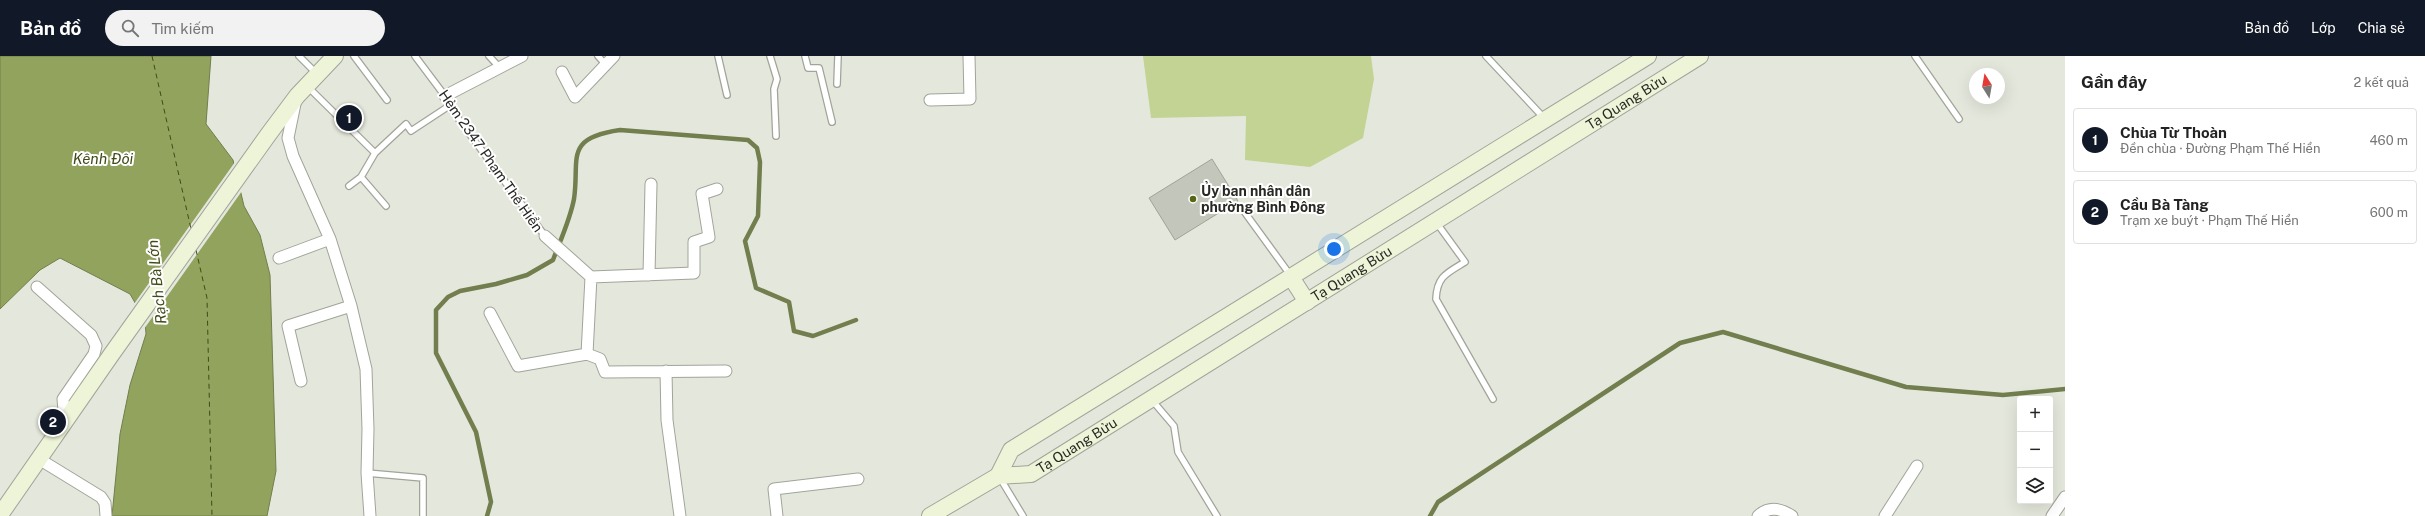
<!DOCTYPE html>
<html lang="vi">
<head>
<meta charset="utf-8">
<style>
	body { margin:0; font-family:"Public Sans",sans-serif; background:#f2f2f2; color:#222 }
	.controls { position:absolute; right:12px; bottom:12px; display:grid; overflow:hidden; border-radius:4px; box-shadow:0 4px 16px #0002 }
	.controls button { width:36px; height:36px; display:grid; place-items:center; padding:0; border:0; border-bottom:1px solid #e0e0e0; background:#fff; color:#222; font:20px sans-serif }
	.compass { position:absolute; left:1969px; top:12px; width:36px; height:36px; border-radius:50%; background:#fff; box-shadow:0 4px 16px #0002; rotate:349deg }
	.you { position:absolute; left:1334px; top:193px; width:14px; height:14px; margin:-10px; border:3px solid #fff; border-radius:50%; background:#1a73e8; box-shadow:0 0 0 6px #1a73e833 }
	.badge { display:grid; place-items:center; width:26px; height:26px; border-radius:50%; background:#111827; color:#fff; font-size:13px; font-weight:700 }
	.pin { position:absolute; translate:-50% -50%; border:2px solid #fff; box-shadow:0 1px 4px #0006 }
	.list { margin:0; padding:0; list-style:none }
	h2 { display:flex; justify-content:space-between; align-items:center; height:52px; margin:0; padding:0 16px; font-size:17px }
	h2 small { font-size:13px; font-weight:400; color:#767676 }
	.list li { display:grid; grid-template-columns:26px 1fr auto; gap:12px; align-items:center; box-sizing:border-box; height:64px; margin:0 8px 8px; padding:0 8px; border:1px solid #e0e0e0; border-radius:4px }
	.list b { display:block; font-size:15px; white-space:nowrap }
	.list p { margin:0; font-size:13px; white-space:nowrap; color:#767676 }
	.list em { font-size:13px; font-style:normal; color:#767676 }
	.icon { flex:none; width:22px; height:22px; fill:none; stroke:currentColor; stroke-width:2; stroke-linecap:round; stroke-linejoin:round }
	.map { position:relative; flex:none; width:2065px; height:460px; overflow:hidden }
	header { display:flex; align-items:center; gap:24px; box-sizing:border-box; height:56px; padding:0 20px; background:#111827; color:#fff }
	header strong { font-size:19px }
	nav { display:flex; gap:22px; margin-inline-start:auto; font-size:14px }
	.search { width:280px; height:36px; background:#f2f2f2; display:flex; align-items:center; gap:10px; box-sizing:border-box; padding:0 14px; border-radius:22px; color:#767676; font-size:15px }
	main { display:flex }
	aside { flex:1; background:#fff }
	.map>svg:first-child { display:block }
	.green { fill:#c2d393 }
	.water { fill:#92a35e; stroke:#727e4d }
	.pier { fill:#e4e8dc }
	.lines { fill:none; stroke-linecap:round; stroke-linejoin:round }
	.stream { stroke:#727e4d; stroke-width:4.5 }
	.ferry { stroke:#404b18; stroke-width:1; stroke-dasharray:5 4; stroke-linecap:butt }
	.building { fill:#c3c6bb; stroke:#9fa398 }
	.lane-casing { stroke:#a1a499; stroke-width:8 }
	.street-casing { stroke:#a1a499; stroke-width:13 }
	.secondary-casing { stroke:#a1a499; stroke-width:18 }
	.lane { stroke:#fff; stroke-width:5.5 }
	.street { stroke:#fff; stroke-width:11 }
	.secondary { stroke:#edf4d8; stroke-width:16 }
	.poi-dot { fill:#576812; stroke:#fff; stroke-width:1.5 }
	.labels { text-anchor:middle; stroke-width:4; stroke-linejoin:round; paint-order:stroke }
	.street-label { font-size:14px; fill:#282925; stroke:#fff }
	.poi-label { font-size:14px; font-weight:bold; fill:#282925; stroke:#fff; text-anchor:start }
	.water-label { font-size:15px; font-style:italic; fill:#404b18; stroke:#fff }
</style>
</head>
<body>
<header>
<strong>Bản đồ</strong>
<div class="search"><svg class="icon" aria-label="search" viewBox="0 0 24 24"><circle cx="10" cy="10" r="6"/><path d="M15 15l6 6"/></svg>Tìm kiếm</div>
<nav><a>Bản đồ</a><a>Lớp</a><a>Chia sẻ</a></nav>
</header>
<main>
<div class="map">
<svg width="2065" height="460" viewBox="0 0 2065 460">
	<rect width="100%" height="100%" fill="#e4e8dc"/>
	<path class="green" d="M1143,0H1371L1374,23L1363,82L1310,111L1245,104L1246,60L1151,62Z"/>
	<path class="water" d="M0,0H211L206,68L233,104L244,150L260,179L270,219L276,415L267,460H112L120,378L130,329L146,278L145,264L130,238L60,202L40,214L0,253Z"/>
	<path class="pier" d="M235,106L242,135L144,273L143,264L134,248Z"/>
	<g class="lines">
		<path class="stream" d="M487,460L491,446L476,376L436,297V254L448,241L460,235L496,228L527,219L553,204C560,185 570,164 574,143C580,103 563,82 620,74L748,84L757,92L760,106L758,160L745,185L756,232L789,246L794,275L813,280L856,264
			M1430,460L1438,446L1680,287L1723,276L1906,331L2003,339L2065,333"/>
		<path class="ferry" d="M152,0L191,173
			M196,194L207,242L212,460"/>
	</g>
	<path class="building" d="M1212,103L1238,145L1175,184L1149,142Z"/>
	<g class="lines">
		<defs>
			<path id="lane" d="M299,0L316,17
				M354,0L387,44
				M415,0L445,40L449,50L545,180
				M489,0L500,12
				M598,0L606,9
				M718,0L727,39
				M770,0L777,23L774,33L776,80
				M805,0L808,12H819L832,66
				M1486,0L1544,62
				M1915,0L1959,63
				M837,28L838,0
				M307,30L375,97
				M361,121L386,150
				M349,130L361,121L375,97L406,68L411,75L449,50
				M1243,154L1291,220
				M1436,166L1465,206C1447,217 1437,220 1436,243L1493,343
				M1151,343L1174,370L1178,396L1217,460
				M367,417L423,422V460
				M1000,422L1023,460"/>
			<path id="street" d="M562,16L575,41L614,0
				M445,40L522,0
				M296,43L288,82L293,100L330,183L351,250L366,313L368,373L367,417L370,460
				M930,44L970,43L969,0
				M545,180L591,221
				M279,202L330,183
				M649,219L651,128
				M37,231L91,279L96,290L94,298L63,343L65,367
				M490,257L518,310L587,298
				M587,298L591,221L694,217V186L709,181L702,138L717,133
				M587,298L600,303L605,316L726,315
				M666,315L667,364L680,460
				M301,325L288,270L351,250
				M39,403L101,441L105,447L106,460
				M777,460L774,433L858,423
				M1758,460C1769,450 1780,452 1792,460
				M1885,460L1917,410
				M2052,460L2065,441"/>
			<g id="secondary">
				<path d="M1291,221L1307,246"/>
				<path d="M998,420L1011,394L1648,0"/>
				<path d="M0,459L111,299L268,79L297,40L335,0"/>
				<path id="s1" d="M930,460L998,420L1031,418L1700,0"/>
			</g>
		</defs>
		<use href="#lane" class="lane-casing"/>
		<use href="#street" class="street-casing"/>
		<use href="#secondary" class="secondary-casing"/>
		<use href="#lane" class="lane"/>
		<use href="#street" class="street"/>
		<use href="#secondary" class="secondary"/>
	</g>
	<circle class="poi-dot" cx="1193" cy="143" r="4"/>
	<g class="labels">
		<g class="street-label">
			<text dy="5" stroke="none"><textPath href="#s1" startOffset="814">Tạ Quang Bửu</textPath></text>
			<text transform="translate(491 105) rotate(55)" y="5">Hẻm 2347 Phạm Thế Hiển</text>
			<text dy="5" stroke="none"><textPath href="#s1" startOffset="490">Tạ Quang Bửu</textPath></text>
			<text dy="5" stroke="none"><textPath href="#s1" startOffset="166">Tạ Quang Bửu</textPath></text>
		</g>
		<g class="poi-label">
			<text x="1201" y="140">Ủy ban nhân dân<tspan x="1201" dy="16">phường Bình Đông</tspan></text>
		</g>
		<g class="water-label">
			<text x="103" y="108">Kênh Đôi</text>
			<text transform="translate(157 226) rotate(-96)" y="5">Rạch Bà Lớn</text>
		</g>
	</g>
</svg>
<div class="controls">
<button>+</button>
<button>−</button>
<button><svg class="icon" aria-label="layers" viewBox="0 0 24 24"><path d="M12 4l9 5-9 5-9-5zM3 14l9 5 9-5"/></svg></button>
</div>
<svg class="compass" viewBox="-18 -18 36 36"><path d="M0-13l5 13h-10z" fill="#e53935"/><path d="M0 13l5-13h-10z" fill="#767676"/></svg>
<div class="you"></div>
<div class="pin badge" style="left:349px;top:62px">1</div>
<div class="pin badge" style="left:53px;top:366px">2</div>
</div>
<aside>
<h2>Gần đây<small>2 kết quả</small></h2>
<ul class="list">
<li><span class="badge">1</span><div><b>Chùa Từ Thoàn</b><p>Đền chùa · Đường Phạm Thế Hiển</p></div><em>460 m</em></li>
<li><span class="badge">2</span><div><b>Cầu Bà Tàng</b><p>Trạm xe buýt · Phạm Thế Hiển</p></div><em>600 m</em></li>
</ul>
</aside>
</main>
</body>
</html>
